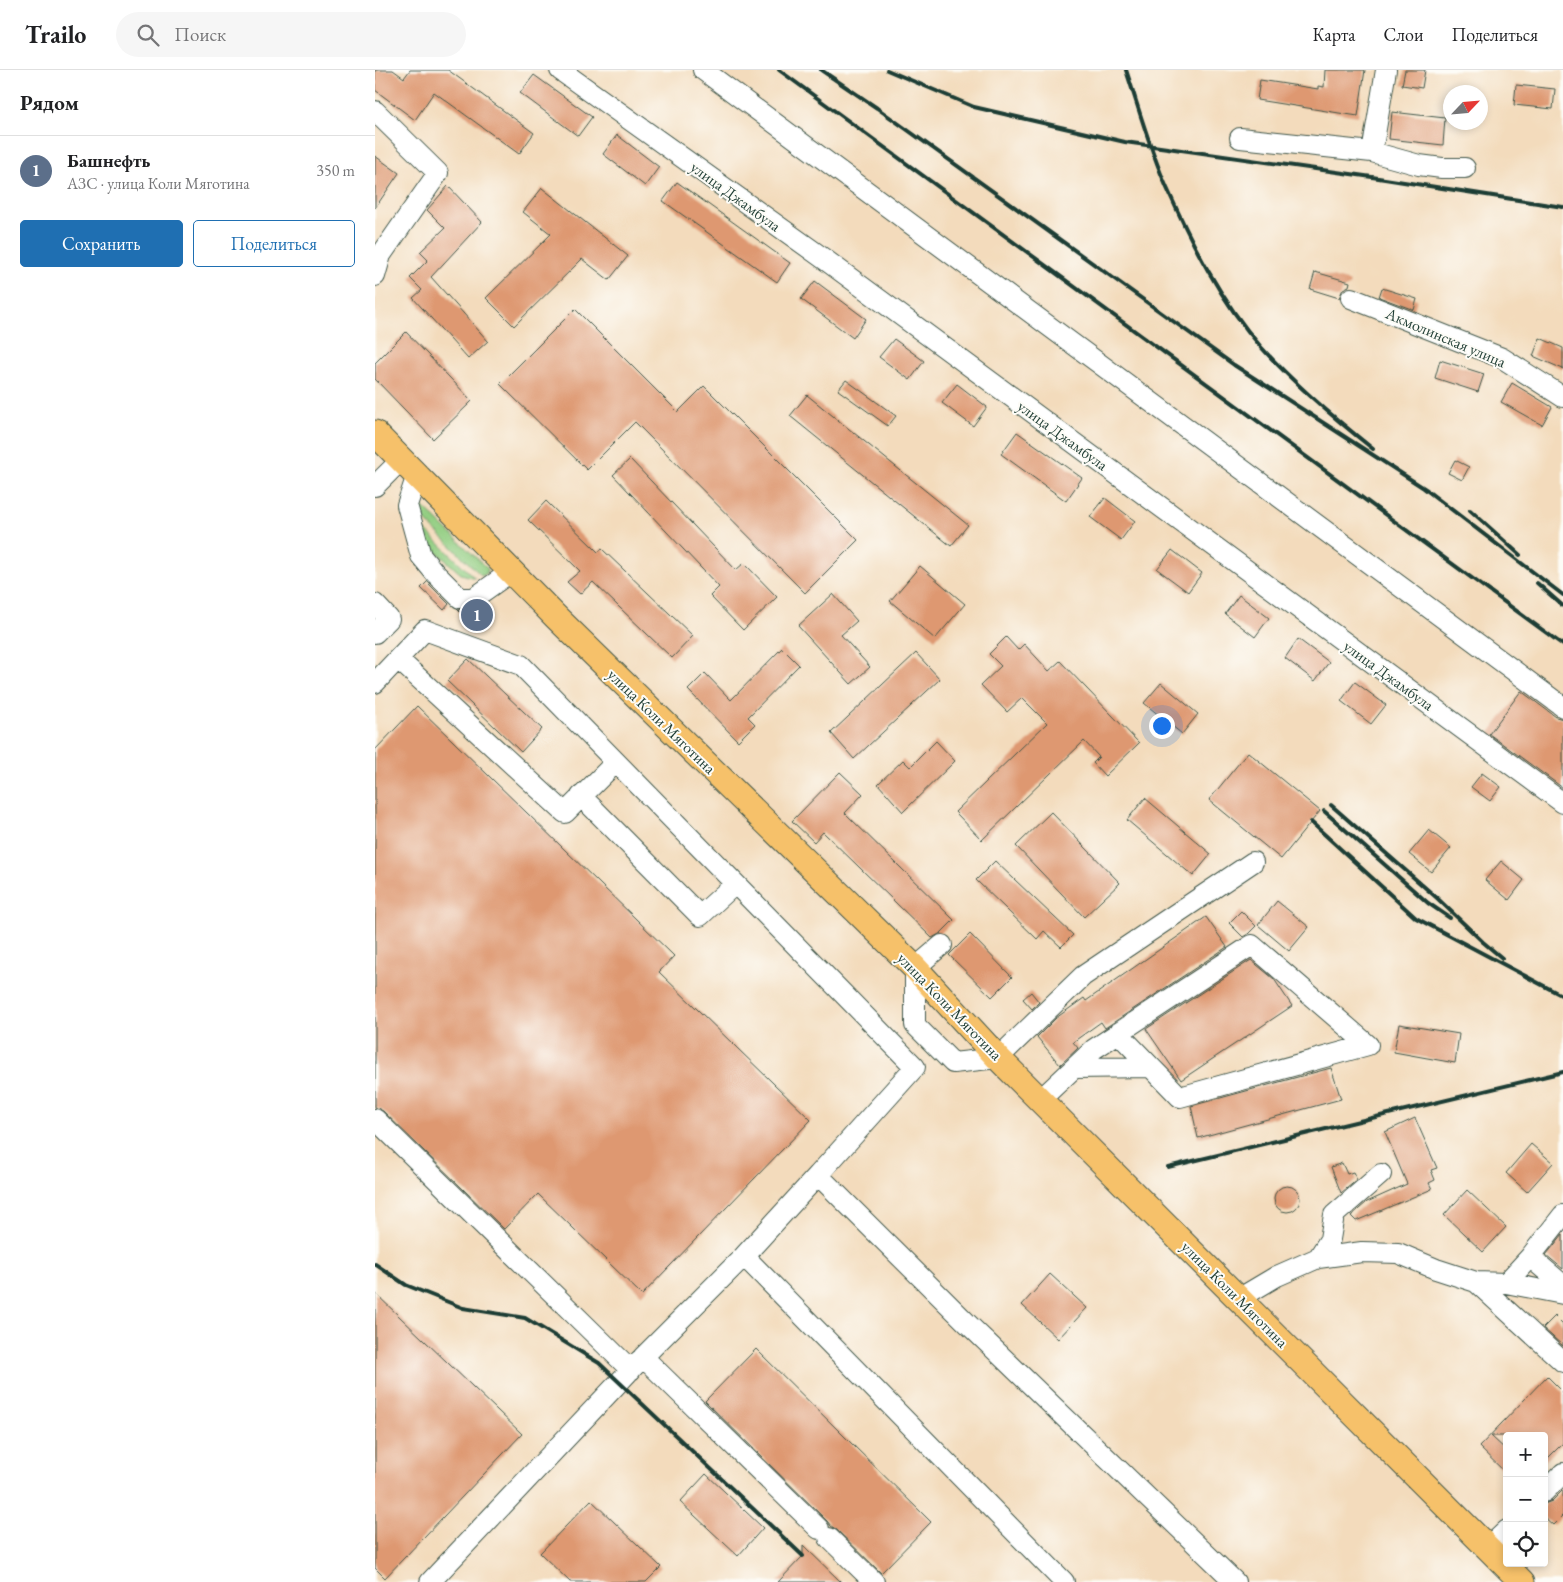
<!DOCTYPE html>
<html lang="ru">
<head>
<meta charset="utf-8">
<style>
	body { margin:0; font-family:"EB Garamond",serif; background:#f6f6f6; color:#202124 }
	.controls { position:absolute; right:15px; bottom:15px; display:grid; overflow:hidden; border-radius:5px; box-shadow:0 2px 8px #0003 }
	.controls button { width:45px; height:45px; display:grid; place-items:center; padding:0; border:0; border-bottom:1px solid #e0e0e0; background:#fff; color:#202124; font:25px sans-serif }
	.compass { position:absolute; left:1068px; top:15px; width:45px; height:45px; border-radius:50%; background:#fff; box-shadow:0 2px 8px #0003; rotate:64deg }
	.you { position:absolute; left:786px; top:655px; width:18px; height:18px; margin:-12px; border:4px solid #fff; border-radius:50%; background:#1a73e8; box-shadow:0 0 0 8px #1a73e833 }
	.badge { display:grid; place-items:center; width:32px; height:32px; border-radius:50%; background:#1f6fb2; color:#fff; font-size:16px; font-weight:700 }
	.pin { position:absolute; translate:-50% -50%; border:2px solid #fff; box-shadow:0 1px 5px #0006 }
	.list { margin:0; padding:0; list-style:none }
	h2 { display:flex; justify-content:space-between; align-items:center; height:65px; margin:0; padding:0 20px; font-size:21px }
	h2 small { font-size:16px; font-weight:400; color:#757577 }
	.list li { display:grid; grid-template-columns:32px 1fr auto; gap:15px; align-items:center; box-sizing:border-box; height:70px; padding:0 20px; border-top:1px solid #e0e0e0 }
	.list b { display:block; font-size:19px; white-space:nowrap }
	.list p { margin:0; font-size:16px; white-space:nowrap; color:#757577 }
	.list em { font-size:16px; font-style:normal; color:#757577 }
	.actions { display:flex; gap:10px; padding:15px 20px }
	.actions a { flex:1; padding:11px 0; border:1px solid #1f6fb2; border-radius:5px; text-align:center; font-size:18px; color:#1f6fb2 }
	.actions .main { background:#1f6fb2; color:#fff }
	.icon { flex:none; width:28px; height:28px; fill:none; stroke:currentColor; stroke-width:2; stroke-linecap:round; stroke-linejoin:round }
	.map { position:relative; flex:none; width:1188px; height:1512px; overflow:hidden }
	header { display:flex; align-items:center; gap:30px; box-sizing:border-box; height:70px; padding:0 25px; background:#fff; border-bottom:1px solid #e0e0e0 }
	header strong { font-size:24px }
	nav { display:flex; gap:28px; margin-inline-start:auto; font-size:18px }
	.search { width:350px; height:45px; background:#f6f6f6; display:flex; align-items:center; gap:12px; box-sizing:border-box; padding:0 18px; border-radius:28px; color:#757577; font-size:19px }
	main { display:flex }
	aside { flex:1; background:#fff }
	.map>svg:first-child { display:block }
	.green { fill:#92cd81; stroke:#58855a }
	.building { fill:#de9871 }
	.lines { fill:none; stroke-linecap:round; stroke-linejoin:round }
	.minor-casing { stroke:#3f5548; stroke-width:22 }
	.major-casing { stroke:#3f5548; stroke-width:27 }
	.minor { stroke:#fff; stroke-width:20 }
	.major { stroke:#f6c16b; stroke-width:25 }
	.rail { stroke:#1f3d34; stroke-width:4 }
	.labels { text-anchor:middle; stroke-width:4; stroke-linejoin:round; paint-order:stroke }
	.street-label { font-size:16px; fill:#1f3d34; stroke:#fdfcf7 }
</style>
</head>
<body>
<header>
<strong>Trailo</strong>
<div class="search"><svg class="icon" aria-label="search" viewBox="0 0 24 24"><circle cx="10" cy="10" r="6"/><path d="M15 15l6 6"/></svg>Поиск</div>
<nav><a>Карта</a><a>Слои</a><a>Поделиться</a></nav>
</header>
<main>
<aside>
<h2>Рядом<small></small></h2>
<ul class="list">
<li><span class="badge" style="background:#5c6f8a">1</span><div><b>Башнефть</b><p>АЗС · улица Коли Мяготина</p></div><em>350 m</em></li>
</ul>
<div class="actions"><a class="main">Сохранить</a><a>Поделиться</a></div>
</aside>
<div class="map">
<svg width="1188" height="1512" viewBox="0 0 1188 1512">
	<rect width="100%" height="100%" fill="#fdfcf7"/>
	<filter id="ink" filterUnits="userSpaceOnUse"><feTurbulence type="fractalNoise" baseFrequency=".02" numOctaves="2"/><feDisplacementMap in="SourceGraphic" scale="10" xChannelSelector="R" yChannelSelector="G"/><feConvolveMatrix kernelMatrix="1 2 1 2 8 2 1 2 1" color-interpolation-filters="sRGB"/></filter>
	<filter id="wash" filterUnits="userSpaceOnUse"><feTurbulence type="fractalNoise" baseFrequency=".0096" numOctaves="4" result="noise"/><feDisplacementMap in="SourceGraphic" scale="20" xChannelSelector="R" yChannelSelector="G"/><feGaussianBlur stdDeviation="1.12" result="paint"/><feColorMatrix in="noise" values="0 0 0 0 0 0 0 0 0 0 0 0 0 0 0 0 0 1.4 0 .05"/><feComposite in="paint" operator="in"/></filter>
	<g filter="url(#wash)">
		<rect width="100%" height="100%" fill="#f3dbbc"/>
		<path class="green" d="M41,435L47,436L113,499L111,504L107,506L39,440Z
			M43,453L100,508L86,504L48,470Z"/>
		<g id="blocks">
			<path class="building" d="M0,0H18L29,8L35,0H73L159,63L144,84L59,22L40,50L0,20Z
				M950,0H990L983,46L882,30L885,10L943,19V16L949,17Z
				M1030,0H1050L1047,18L1027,15Z
				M159,5L217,47L203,66L145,23Z
				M1141,15L1180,19L1178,39L1139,35Z
				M1017,42L1070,48L1068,75L1014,69Z
				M242,65L284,97L270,116L228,84Z
				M0,86L24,103L0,138Z
				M302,112L415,193L402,212L288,131Z
				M73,116L107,152L56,207L113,271L93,289L38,228L47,220L35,208L53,190L45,182L70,158L52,140Z
				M167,118L253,186L234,210L207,189L139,256L111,228L176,164L148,142Z
				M940,202L975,212L974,216L968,219L964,228L935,219Z
				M440,211L491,249L478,268L426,229Z
				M1007,218L1042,229L1039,240L1004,227Z
				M200,239L303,342L329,316L483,470L430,523L260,352L212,400L125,314Z
				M31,262L97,331L58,369L0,309V293Z
				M1165,268L1188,278V299L1158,286Z
				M519,269L549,291L535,310L504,287Z
				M1065,290L1109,304L1103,322L1060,308Z
				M471,310L521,346L513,356L463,320Z
				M1137,313L1177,337L1167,355L1126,332Z
				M582,314L612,337L598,356L567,333Z
				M432,325L593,455L576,476L415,346Z
				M642,362L707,408L691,431L626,384Z
				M255,389L361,500L369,493L402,527L368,560L335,526L344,517L238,405Z
				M1080,390L1094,397L1087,410L1073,403Z
				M730,428L760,451L746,470L715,447Z
				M171,431L223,482L227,479L318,566L297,588L218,512L205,524L192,512L205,501L153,450Z
				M797,480L827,503L813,522L782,499Z
				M545,496L590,534L560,569L515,531Z
				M52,512L74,534L69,540L46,518Z
				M458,524L482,551L466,565L495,597L476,614L423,556Z
				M864,525L894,548L880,567L850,544Z
				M104,538L110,545L95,560L88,552L91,548L82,539L99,540Z
				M631,567L643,580L649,574L674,601L685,591L764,673L730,706L718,693L724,687L709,671L607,770L580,742L672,653L647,628L632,642L606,615L626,596L614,584Z
				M923,569L954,592L940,611L910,588Z
				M407,578L424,595L373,647L380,654L363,671L313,620L330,603L356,630Z
				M541,583L565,609L479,689L456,663Z
				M93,589L167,659L146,682L72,611Z
				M980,612L1011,635L996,654L966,631Z
				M786,613L823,644L807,664L769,633Z
				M1146,621L1181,647L1188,649V718L1114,664Z
				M42,636L299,886L284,902L436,1050L267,1225L163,1124L129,1159L8,1041L0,1037V680Z
				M561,671L580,691L528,742L503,714L528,690L535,697Z
				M873,682L945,741L906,789L834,730Z
				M465,702L488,724L470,743L579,850L566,863L557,868L448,762L439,772L417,751Z
				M1107,703L1126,717L1115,731L1096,717Z
				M770,728L836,784L818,806L752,750Z
				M676,742L745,813L709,847L641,776Z
				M1054,760L1076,778L1056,802L1034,784Z
				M620,791L698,865L686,877L669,861L662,869L601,810Z
				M1126,791L1149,810L1134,830L1110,810Z
				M902,831L934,857L914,881L883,855Z
				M866,841L881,856L873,864L868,867L854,853Z
				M831,847L852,877L730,958L726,952L698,972L703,978L685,995L662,967L681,948L709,928L711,931Z
				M595,864L637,907L617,927L574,885Z
				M876,890L899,909L917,936L806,1010L771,959Z
				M656,922L664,932L657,939L648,929Z
				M1024,954L1084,964L1080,993L1019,982Z
				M956,998L966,1029L823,1068L816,1036Z
				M1040,1048L1062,1098L1056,1100L1060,1110L1054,1113L1057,1119L981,1151L976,1146L992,1132L1032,1114L1010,1062Z
				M1156,1074L1178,1093L1152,1122L1131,1103Z
				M967,1093L972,1104L978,1102L982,1110L966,1123L956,1097Z
				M899 1129a13 13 0 1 1 26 0a13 13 0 1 1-26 0Z
				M1092,1120L1131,1157L1108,1182L1069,1145Z
				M1188,1164V1199L1171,1185Z
				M675,1204L712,1238L683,1269L647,1235Z
				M0,1223L147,1364L10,1508L0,1498Z
				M1180,1246L1188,1254V1276L1168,1258Z
				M381,1279L556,1452L506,1503L462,1460L456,1456L452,1451L330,1331Z
				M1172,1306L1188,1322V1373L1169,1392V1366H1116L1132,1381V1404L1104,1377Z
				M331,1404L388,1458L363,1486L305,1432Z
				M1188,1420V1445L1178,1455L1169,1447V1434L1177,1431Z
				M216,1430L286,1497L271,1512H195L165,1483Z
				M428,1475L466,1512H403L428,1486Z"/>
		</g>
	</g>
	<g filter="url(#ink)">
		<use href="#blocks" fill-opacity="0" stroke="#3f5548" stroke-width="1"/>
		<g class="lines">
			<defs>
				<path id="minor" d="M185,0L452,191L1188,733
					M328,0L1188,637
					M0,41L63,103L6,185L0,206
					M865,68L997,82L1044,95L1067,98H1090
					M997,82L1011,0
					M976,228L1127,288L1188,327
					M42,405L32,435L46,486L60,503L85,528H99L137,501
					M0,416L26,390
					M0,534L14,549L0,563
					M23,589L190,743L241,692
					M0,613L50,560L146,595L540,997L443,1105
					M206,726L325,846L360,814
					M567,875L540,898V955L578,993L623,988L708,906L878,792
					M699,998L775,997
					M665,1030L719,979L877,875L993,975L805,1027L743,963
					M0,1049L256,1300
					M369,1186L689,1512
					M1155,1187L1188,1215
					M943,1188L955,1169L959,1145L1006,1104
					M1101,1212L1188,1292
					M1131,1213L1188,1224
					M865,1228L902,1206L943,1188L987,1182L1023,1183L1061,1199L1101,1212L1131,1213L1155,1187L1188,1145
					M1169,1422L1188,1403
					M444,1459L268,1287L369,1186L443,1105L593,1254L860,1512
					M454,1468L499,1512
					M1113,1478L1132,1460
					M55,1512L265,1290"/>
				<path id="major" d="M0,363L182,548L540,898L623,988L1147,1512"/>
			</defs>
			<use href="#minor" class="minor-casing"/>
			<use href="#major" class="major-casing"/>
			<use href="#minor" class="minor"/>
			<use href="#major" class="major"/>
			<path class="rail" d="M404,0L1188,575
				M446,0L502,38L859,295L1052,420
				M512,0L599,37L750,72L997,107L1188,137
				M751,0C764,39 775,80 792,118C817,174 846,231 886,277C920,315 959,348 998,379
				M1046,416L1188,525
				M1095,440L1145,485
				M1162,513L1188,536
				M956,735L1062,828L1108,872L1127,888
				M949,741L1053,833L1075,848
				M936,752L1041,848L1188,926
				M793,1097L1188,1002
				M0,1194L31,1215L88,1238L150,1248L224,1293L428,1486"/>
		</g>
	</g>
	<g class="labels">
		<g class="street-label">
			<text transform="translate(361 126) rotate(36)" y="6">улица Джамбула</text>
			<text transform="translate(1071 267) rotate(23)" y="6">Акмолинская улица</text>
			<text transform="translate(688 365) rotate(36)" y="6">улица Джамбула</text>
			<text transform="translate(1014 605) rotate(36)" y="6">улица Джамбула</text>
			<text transform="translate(287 651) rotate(44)" y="6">улица Коли Мяготина</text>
			<text transform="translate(575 936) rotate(46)" y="6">улица Коли Мяготина</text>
			<text transform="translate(860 1224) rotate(45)" y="6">улица Коли Мяготина</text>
		</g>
	</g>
</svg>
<div class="controls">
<button>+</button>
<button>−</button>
<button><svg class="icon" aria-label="locate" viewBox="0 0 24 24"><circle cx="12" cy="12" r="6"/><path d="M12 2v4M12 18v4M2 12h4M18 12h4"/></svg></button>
</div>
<svg class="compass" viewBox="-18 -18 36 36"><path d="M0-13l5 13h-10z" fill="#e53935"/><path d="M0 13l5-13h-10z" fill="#757577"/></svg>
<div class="you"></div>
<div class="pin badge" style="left:102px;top:545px;background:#5c6f8a">1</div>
</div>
</main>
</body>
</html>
